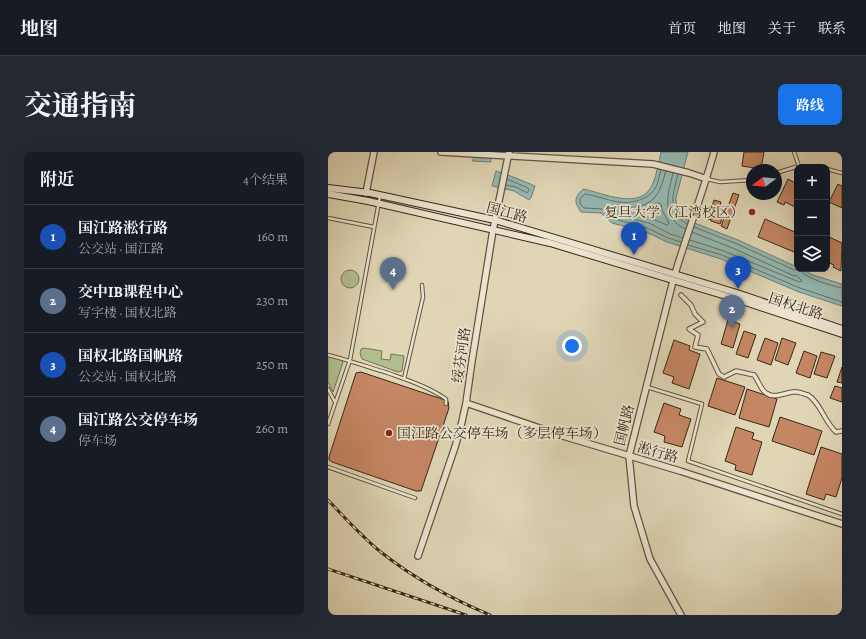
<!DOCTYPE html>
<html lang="zh">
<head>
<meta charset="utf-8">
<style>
	body { margin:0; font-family:Alegreya,"Noto Serif SC",serif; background:#242831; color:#f1f3f6 }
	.controls { position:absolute; right:12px; top:12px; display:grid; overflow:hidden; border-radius:8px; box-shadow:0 4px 16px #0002 }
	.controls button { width:36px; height:36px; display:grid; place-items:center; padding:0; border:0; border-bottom:1px solid #363941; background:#171b24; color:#f1f3f6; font:20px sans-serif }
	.compass { position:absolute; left:418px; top:12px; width:36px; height:36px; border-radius:50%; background:#171b24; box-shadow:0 4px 16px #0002; rotate:254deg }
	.you { position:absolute; left:244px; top:194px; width:14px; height:14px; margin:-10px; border:3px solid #fff; border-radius:50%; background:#1a73e8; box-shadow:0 0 0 6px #1a73e833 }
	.badge { display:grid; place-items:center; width:26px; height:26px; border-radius:50%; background:#1a73e8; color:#fff; font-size:13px; font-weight:700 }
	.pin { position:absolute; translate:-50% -33px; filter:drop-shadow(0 1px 2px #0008) }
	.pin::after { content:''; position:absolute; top:21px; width:14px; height:12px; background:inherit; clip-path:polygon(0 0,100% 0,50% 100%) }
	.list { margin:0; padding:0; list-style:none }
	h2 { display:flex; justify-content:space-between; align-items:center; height:52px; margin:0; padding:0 16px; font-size:17px }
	h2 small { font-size:13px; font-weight:400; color:#9ea1a6 }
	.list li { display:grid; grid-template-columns:26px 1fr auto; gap:12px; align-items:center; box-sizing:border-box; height:64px; padding:0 16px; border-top:1px solid #363941 }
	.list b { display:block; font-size:15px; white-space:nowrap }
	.list p { margin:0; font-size:13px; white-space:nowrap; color:#9ea1a6 }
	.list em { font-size:13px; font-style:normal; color:#9ea1a6 }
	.icon { flex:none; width:22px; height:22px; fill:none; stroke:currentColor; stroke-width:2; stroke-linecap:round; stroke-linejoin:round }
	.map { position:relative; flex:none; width:514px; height:463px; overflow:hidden; border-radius:8px }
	header { display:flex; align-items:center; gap:24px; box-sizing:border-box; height:56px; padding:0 20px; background:#171b24; border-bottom:1px solid #363941 }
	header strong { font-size:19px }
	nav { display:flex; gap:22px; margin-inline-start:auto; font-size:14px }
	.intro { display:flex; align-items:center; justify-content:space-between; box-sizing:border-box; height:96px; padding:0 24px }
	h1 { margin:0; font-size:28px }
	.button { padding:10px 18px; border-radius:8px; background:#1a73e8; color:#fff; font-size:14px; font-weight:700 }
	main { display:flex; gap:24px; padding:0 24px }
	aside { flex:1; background:#171b24; border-radius:8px; box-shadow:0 4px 16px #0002 }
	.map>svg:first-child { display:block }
	.green { fill:#b1be8f; stroke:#747452 }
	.water { fill:#94b8b2; stroke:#6f7f74 }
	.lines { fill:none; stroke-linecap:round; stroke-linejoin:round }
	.shore { stroke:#667064; stroke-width:1 }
	.building { fill:#c58663; stroke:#372916 }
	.service-casing { stroke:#61543e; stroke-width:4.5 }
	.pedestrian-casing { stroke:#61543e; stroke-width:5.5 }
	.tertiary-casing { stroke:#61543e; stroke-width:8 }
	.secondary-casing { stroke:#372916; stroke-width:8 }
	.service { stroke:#ebe4d0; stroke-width:2.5 }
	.pedestrian { stroke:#ebe4d0; stroke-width:3.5 }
	.tertiary { stroke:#ebe4d0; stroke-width:5.5 }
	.secondary { stroke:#ebe4d0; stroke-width:6 }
	.rail-casing { stroke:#372916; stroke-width:3 }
	.rail { stroke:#ebe4d0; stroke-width:1.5; stroke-dasharray:4.5; stroke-linecap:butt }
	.poi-dot { fill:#8f2418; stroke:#ebe4d0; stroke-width:1.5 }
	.labels { text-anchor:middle; stroke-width:3.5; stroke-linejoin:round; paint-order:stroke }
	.street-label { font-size:14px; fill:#372916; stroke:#ebe4d0 }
	.poi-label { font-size:14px; fill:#372916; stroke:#ebe4d0; text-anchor:end }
</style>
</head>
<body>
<header>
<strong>地图</strong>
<nav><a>首页</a><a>地图</a><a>关于</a><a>联系</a></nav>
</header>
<div class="intro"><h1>交通指南</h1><a class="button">路线</a></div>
<main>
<aside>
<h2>附近<small>4个结果</small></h2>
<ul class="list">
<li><span class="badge" style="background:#1a4fb4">1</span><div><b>国江路淞行路</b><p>公交站 · 国江路</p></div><em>160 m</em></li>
<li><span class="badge" style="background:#5c6f8a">2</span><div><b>交中IB课程中心</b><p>写字楼 · 国权北路</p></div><em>230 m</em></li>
<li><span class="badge" style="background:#1a4fb4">3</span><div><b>国权北路国帆路</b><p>公交站 · 国权北路</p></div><em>250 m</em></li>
<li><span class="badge" style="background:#5c6f8a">4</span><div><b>国江路公交停车场</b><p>停车场</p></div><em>260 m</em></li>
</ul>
</aside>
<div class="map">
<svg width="514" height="463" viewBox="0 0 514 463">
	<rect width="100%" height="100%" fill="#e0d6b6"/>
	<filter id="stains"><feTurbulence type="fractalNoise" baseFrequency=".005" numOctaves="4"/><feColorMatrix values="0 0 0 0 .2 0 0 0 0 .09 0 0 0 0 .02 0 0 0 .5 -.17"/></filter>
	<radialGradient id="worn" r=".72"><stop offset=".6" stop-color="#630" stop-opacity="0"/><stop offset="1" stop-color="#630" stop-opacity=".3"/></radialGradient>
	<path class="green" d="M13 127a9 9 0 1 1 18 0a9 9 0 1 1-18 0Z
		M36,196L54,199L53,207L62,208L63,202L76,204L74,219L70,220L34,207L32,201L33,197Z
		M0,204L12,207L15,210L5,240L0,230Z"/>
	<path class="water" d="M150,0H162L163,10L144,9Z
		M333,0H360L348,46C348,56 352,62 359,68L410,88L469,115V117H473L485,123L514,132V154L471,140L393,107L339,90L318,80L284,71L273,61L253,60C246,50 246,46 255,37C276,41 314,60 325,31C329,21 331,10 333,0Z
		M168,19L188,26L207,34L203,46L201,48L186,39L164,34Z"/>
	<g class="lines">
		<path class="shore" d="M333,18C331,23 331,28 329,33C325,41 321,44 314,47C293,56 277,45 257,42L252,47V52L256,56L274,57L287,67L319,76L340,86L353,90
			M338,19C335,28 333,38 327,45C319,56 297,58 285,54L283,57L289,63L321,71L342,82L355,86
			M345,21C340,42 332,65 357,77
			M350,22C345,42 338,60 359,72
			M178,33L188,35L199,41L201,38L200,36L179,27
			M330,51L333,52L334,58L341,71L339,73L312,62L313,59Z
			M366,75L409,92L466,118H472C477,126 504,134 514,136
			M362,88L396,99L471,130L474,129L469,124L464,123L407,97L364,80
			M360,93L394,103L472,136L514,150"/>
	</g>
	<path class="building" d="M416,0H436L433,17L414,14Z
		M460,27L469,32V56L457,50L456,53L449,50Z
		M510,32L514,34V56L501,50Z
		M405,41L411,43L399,77L393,74Z
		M386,48L393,50L389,65L394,66L392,72L383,69V68L380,67Z
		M437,67L469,81V93L466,100L430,85Z
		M499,84L514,91L513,119L505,115L506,113L499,110Z
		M400,168L412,172L405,196L393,192Z
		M416,179L428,183L420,206L408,202Z
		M437,186L450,191L443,213L429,208Z
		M454,186L468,191L460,213L447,208Z
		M346,188L362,194L361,198L372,202L361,237L344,231L346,225L335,221Z
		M476,199L489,204L482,226L468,221Z
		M493,200L507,204L499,226L486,222Z
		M514,215V231L509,230Z
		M33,220L120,249L121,256L93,339H88L4,310L1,308V305L28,221Z
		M389,226L417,235L407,263L380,254Z
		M507,234L514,236V250L502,246Z
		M419,237L449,247L441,275L411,266Z
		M336,251L353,257L351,263L363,267L354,295L336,290L337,284L326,280Z
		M452,265L494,279L486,303L444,289Z
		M408,275L426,281L424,287L434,290L424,323L407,318L408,313L397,309Z
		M493,295L514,302V326L508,345L498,342L496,348L478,342Z"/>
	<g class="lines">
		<defs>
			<path id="service" d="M466,0L471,14
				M499,17L514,21
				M448,21L471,14L487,15
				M379,27L392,30L424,28
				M0,66L46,75
				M0,203C20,208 40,215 60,221C79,228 101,235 118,247V252
				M76,227L95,145L94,133
				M319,235L374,252L360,309L514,362
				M0,237L7,250
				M0,272L22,208L52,44
				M0,315L87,346"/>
			<path id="pedestrian" d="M353,143L363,153L367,162L375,170L361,177L370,183L367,195L379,197L391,222L396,225L408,219L426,223C430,228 433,238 438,241C446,247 456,241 465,240C469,239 476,242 480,243C492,250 497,271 508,280L514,279"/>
			<path id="tertiary" d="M113,0L325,12L361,21L379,27
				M38,41L46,0
				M347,122C359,81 375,41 386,0
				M345,129L301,304L306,354L322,407L353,463
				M138,251L235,284L352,319L514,372
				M90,404L127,295L133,274L138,251L144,209L165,78L181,0"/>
			<path id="secondary" d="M0,36L42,41L167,68L409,141L514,177
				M0,42L40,49L222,91L411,148L514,182"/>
		</defs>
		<use href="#service" class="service-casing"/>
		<use href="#pedestrian" class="pedestrian-casing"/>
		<use href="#tertiary" class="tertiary-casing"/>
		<use href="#secondary" class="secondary-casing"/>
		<use href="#service" class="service"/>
		<use href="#pedestrian" class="pedestrian"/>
		<use href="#tertiary" class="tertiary"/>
		<use href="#secondary" class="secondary"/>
		<defs>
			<path id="rail" d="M0,348C16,365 36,387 54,401C87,427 124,447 162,463
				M0,417L138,463"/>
		</defs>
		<use href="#rail" class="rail-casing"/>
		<use href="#rail" class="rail"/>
	</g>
	<g class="poi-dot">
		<circle cx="424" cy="60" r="4"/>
		<circle cx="61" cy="281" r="4"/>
	</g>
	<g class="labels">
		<g class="street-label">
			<text transform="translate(179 60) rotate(15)" y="5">国江路</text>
			<text transform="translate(468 154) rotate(18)" y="5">国权北路</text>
			<text transform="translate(133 203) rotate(-82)" y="5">绥芬河路</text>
			<text transform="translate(296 273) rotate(-76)" y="5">国帆路</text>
			<text transform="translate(330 300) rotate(16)" y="5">淞行路</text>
		</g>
		<g class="poi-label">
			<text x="416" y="65">复旦大学（江湾校区）</text>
			<text x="69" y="286" text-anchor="start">国江路公交停车场（多层停车场）</text>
		</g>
	</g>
	<rect width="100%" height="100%" filter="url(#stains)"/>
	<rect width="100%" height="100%" fill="url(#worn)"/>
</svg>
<div class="controls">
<button>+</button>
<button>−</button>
<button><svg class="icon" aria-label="layers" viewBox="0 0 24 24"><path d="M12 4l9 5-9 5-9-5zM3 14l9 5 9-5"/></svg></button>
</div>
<svg class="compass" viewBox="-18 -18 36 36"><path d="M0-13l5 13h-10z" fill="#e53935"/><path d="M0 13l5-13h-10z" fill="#9ea1a6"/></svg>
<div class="you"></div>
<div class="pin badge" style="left:306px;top:103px;background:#1a4fb4">1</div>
<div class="pin badge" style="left:404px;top:176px;background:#5c6f8a">2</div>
<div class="pin badge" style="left:410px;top:137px;background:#1a4fb4">3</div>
<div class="pin badge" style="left:65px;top:138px;background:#5c6f8a">4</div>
</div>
</main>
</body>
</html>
